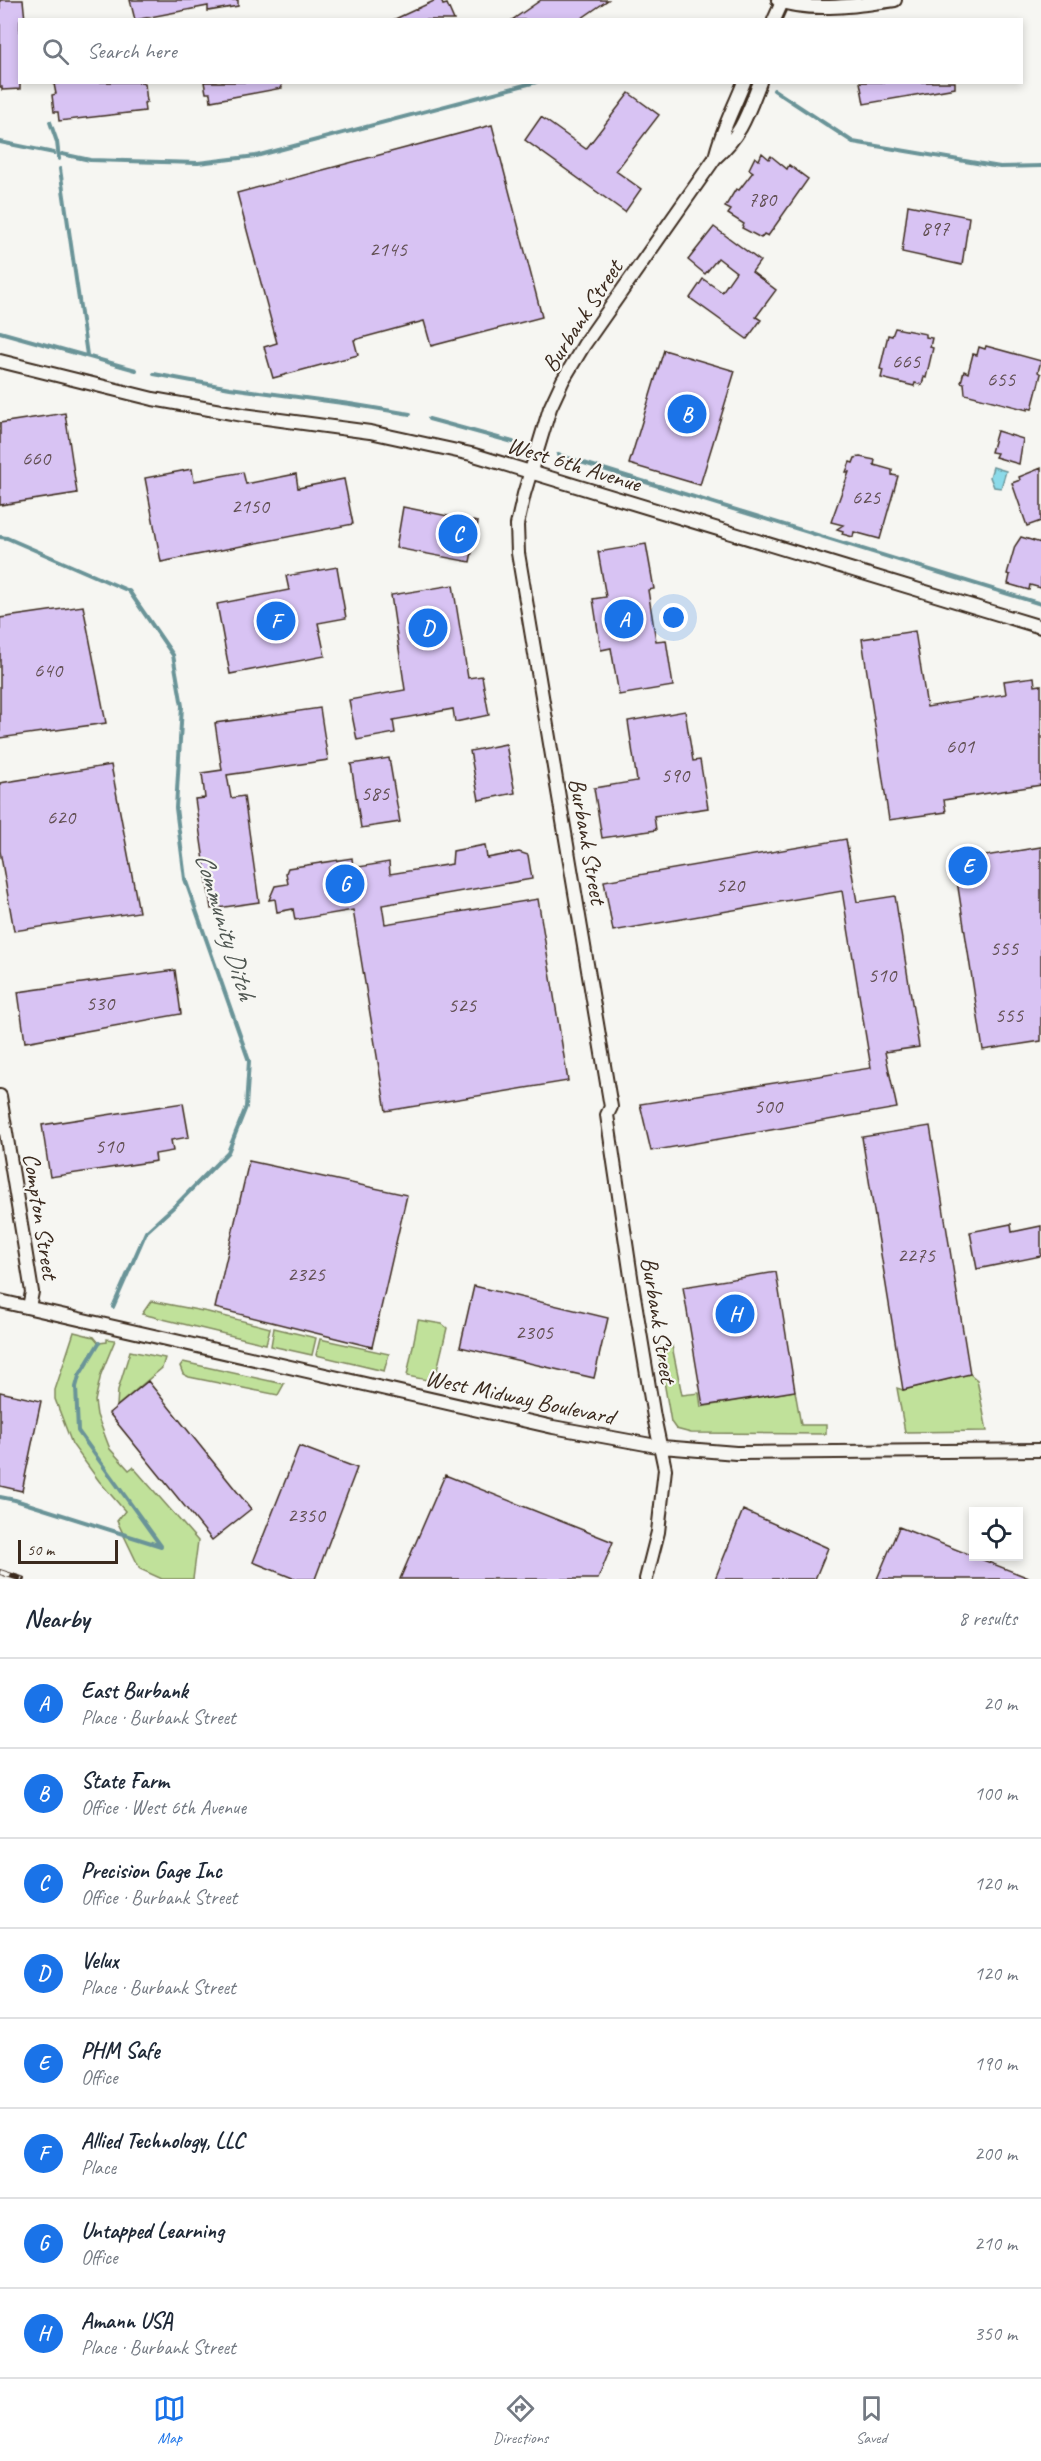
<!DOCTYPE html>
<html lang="en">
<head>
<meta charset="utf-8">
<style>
	body { margin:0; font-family:Caveat,sans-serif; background:#f2f2f3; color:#1f2937 }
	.controls { position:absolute; right:18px; bottom:18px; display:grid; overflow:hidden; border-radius:0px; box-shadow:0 3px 9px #0003 }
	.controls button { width:54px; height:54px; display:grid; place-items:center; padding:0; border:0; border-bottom:2px solid #e0e1e3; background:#fff; color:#1f2937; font:30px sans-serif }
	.scale { position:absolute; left:18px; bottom:15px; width:100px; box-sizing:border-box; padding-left:6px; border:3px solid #3b2a1e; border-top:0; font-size:16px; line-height:21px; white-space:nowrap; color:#3b2a1e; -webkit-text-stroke:4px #f6f6f2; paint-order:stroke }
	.you { position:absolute; left:674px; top:618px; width:21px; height:21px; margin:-15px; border:4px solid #fff; border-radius:50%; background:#1a73e8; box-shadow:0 0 0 9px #1a73e833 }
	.badge { display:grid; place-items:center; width:39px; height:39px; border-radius:50%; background:#1a73e8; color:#fff; font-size:20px; font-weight:700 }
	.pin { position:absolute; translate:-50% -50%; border:3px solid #fff; box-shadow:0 2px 6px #0006 }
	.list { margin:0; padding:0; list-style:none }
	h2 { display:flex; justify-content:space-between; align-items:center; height:78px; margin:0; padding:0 24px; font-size:26px }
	h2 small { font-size:20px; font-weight:400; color:#747a83 }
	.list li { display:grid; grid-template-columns:39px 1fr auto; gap:18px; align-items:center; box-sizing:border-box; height:90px; padding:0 24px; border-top:2px solid #e0e1e3 }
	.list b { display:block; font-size:22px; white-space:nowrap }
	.list p { margin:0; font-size:20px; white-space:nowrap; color:#747a83 }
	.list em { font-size:20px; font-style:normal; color:#747a83 }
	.icon { flex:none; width:33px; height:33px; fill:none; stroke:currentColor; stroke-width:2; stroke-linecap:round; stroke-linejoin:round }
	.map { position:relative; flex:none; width:1041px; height:1579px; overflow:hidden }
	.search { position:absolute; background:#fff; box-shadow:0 3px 9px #0003; left:18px; right:18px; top:18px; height:66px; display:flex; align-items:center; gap:15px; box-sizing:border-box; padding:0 21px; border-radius:0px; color:#747a83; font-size:22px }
	.sheet { height:798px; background:#fff }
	nav { display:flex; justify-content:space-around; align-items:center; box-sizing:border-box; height:84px; border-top:2px solid #e0e1e3; background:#fff; font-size:16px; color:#747a83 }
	nav a { display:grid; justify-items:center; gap:3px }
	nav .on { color:#1a73e8 }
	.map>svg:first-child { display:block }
	.green { fill:#c0e19a; stroke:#7e865c; stroke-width:1.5 }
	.water { fill:#8bdae9; stroke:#6b9498; stroke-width:1.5 }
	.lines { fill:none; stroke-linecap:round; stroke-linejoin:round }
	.stream { stroke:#6b9498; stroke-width:4 }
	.building { fill:#d8c3f3; stroke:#3b2a1e; stroke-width:1.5 }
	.street-casing { stroke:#3b2a1e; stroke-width:16 }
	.street { stroke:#f6f6f2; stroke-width:12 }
	.rail-casing { stroke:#3b2a1e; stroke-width:6 }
	.rail { stroke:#f6f6f2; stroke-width:4; stroke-dasharray:11; stroke-linecap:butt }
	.labels { text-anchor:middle; stroke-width:4.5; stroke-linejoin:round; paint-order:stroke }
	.number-label { font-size:21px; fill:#625053 }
	.street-label { font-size:24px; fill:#3b2a1e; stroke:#f6f6f2 }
	.water-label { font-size:26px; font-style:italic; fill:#4f5651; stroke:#f6f6f2 }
</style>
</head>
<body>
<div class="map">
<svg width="1041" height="1579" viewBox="0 0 1041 1579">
	<rect width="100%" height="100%" fill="#f6f6f2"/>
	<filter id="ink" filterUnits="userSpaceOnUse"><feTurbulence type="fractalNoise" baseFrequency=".0167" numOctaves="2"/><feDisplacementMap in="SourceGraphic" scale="12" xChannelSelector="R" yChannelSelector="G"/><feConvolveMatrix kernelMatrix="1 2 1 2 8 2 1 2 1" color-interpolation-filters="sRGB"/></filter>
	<g filter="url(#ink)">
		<path class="green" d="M151,1301L208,1312L270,1328L266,1344L142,1314Z
			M418,1320L442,1324L447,1328L437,1370L441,1372L437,1382L407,1376Z
			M274,1328L316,1338L312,1355L271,1346Z
			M74,1332L94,1337L99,1343L107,1342V1339L115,1340L101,1374L95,1401L97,1415L110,1449L129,1470L133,1467L198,1541L193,1579H162L140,1569L117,1521L125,1511L99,1481L72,1444L55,1399V1390Z
			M320,1339L389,1354L384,1371L316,1355Z
			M672,1346L682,1395L699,1393L701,1407L795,1391L801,1425H826V1434L691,1433L676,1429L671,1422L658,1347Z
			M130,1351L165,1358L162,1368L117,1406L118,1390Z
			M183,1362L284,1384L278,1395L189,1377L183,1374L180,1366Z
			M970,1374L977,1380L987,1431L905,1432L897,1388L903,1390Z"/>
		<path class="water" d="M993,467L1006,471L1001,488L994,487L990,477Z"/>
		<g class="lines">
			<path class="stream" d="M774,90L853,142L1000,167L1041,166
				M50,122L57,142L59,159
				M0,142L54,153
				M62,154L90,160L198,163L256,156L536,82
				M60,169L87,355
				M0,332L136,370
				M154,374L230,388L350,404L410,414
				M429,419L513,442
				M558,455L1041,604
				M0,537L7,538L129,591L173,655L182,706L176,808L185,879L249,1061L246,1107L228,1152L179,1202L146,1232L113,1307
				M0,1497L15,1500L161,1546L78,1431L76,1387L79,1376L99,1343"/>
		</g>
		<path class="building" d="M0,0H23L25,20H20V89L2,90V87H0Z
			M130,0H238V6L208,11V6L135,20Z
			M436,0H441L443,5L447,4L454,20H393Z
			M541,0H608L579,20H512Z
			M71,82H142L145,84L147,102L144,103L145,111L59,121L58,112H54L52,95L56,94L54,84Z
			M204,82H281L282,88L211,101L210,93H206Z
			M860,82H955V88L864,104Z
			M629,93L659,115L616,171L641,189L625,212L525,140L541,117L586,149Z
			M492,125L542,317L431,346L424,321L354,340L358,355L273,378L264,347L277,343L237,193Z
			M762,153L769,159L771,156L787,169L789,165L808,179L768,236L764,234L761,238L742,228L744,224L728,214L731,210L725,207L736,189L739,190L753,172L749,169L755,157L759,160Z
			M908,205L969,217L962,265L902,252Z
			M714,227L760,261L752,272L776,290L756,317L761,320L747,339L690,298L703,279L722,292L736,272L718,258L705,274L688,260Z
			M895,328L926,334V337L932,338L930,347L933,348L926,378L924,377L922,385L915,383L914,386L881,378L883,370L880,369L888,335L892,336Z
			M986,346L1041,361L1038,372L1041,374L1032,409L1028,408V410L965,394L964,383L961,382L964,371L968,373L973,354L977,355L979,347L985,349Z
			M664,350L735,371L700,485L629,464Z
			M65,413L77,493L0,505V423Z
			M997,431L1023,439L1019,464L995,457L997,453L991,452Z
			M860,457L875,460L874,465L892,470V475L898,476L880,539L854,532L853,537L842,534L843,531L837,529L843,525L831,522L849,472H846L850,462L853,463L855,458Z
			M1041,468V521L1027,526L1012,483L1020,480L1019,477Z
			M192,469L194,481L243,472L246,484L296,474L298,488L344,479L353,524L161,562L145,478Z
			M403,507L478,522L470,562L396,548Z
			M1021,537L1041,543V588L1030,585L1029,590L1008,584L1010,575L1007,574L1015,546Z
			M646,544L654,589L648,590L656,641L666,640L673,686L619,695L611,648L601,650L593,599L606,597L598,552Z
			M337,567L346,618L318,623L325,656L230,674L217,604L289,590L286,576Z
			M453,585L468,678L482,676L489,715L455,722L453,709L393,720L395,733L357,740L349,700L405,690L391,595Z
			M83,606L106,723L0,738V618Z
			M915,631L927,707L1006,694L1004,681L1034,677L1035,686L1041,685V785L944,800L946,812L889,820L862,639Z
			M320,708L328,760L227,775L231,798L244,796L259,902L211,909L195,799L205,798L202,773L222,770L215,723Z
			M685,711L693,761L700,760L708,808L654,816L656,830L602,838L594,788L637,781L628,721Z
			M506,744L515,793L479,800L470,751Z
			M389,758L400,822L361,828L351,764Z
			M111,765L139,912L14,931L0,851V783Z
			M846,839L857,902L895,896L919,1047L885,1052L897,1108L651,1151L640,1104L871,1068L842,891L613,931L604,881Z
			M485,845L487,858L519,852L528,855L532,879L382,905L385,924L538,899L568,1081L386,1111L353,910L295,920L293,909L277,912L275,899L269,900L275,886L288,884L286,873L288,868L352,858L353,868L389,862L390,874L452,864L453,851Z
			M1041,847V1041L983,1050L954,861Z
			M175,970L181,1014L25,1042L18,992Z
			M183,1103L189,1137L171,1140L173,1151L155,1154L156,1161L50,1177L42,1125Z
			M930,1126L970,1374L903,1390L862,1137Z
			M249,1161L407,1195L372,1347L215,1308Z
			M1011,1224L1012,1232L1041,1226V1256L977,1269L970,1232Z
			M776,1272L795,1391L703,1406L683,1287Z
			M474,1286L608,1318L594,1378L460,1347Z
			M148,1381L251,1509L212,1540L109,1413Z
			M0,1392L41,1401L22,1491L0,1486Z
			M299,1446L357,1468L315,1579H295L253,1562Z
			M445,1475L613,1542L598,1579H400Z
			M743,1510L828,1548L815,1579H715Z
			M899,1527L1029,1578L1028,1579H877Z"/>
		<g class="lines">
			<defs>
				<path id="street" d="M778,0C809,13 862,5 895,0
					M774,20L783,0
					M715,158C721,131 734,108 744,82
					M0,361L153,399L243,415L370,432L471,454L1041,627
					M0,1096L32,1292L29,1307
					M0,1301L553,1427L662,1447L736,1453L1041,1450
					M646,1579L658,1532L665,1469L654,1417L633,1290L607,1115L611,1107L518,553L517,525L524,494L550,408L563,380L584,345L715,158C742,134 747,115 760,82"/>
			</defs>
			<use href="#street" class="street-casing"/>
			<use href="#street" class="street"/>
			<defs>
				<path id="rail" d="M0,1572L22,1579"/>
			</defs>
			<use href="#rail" class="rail-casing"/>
			<use href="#rail" class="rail"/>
		</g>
	</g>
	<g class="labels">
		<g class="number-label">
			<text x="762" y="206">780</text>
			<text x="935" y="235">897</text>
			<text x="388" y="256">2145</text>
			<text x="906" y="368">665</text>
			<text x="1001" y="386">655</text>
			<text x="36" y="465">660</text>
			<text x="866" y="504">625</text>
			<text x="250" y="513">2150</text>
			<text x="48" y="677">640</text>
			<text x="960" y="753">601</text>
			<text x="675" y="782">590</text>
			<text x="375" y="800">585</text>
			<text x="61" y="824">620</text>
			<text x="730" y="892">520</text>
			<text x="1004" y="955">555</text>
			<text x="882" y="982">510</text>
			<text x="100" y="1010">530</text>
			<text x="462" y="1012">525</text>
			<text x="1009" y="1022">555</text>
			<text x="768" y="1113">500</text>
			<text x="109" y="1153">510</text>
			<text x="916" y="1262">2275</text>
			<text x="306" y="1281">2325</text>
			<text x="534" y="1339">2305</text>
			<text x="306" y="1522">2350</text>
		</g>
		<g class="street-label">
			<text transform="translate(582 316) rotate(-57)" y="8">Burbank Street</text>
			<text transform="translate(574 464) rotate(17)" y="8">West 6th Avenue</text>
			<text transform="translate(588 841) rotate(80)" y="8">Burbank Street</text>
			<text transform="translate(41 1216) rotate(81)" y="8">Compton Street</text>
			<text transform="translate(659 1320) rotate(81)" y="8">Burbank Street</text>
			<text transform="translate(520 1397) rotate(12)" y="8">West Midway Boulevard</text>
		</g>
		<g class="water-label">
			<text transform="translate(226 926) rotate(73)" y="9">Community Ditch</text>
		</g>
	</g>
</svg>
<div class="controls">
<button><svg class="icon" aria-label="locate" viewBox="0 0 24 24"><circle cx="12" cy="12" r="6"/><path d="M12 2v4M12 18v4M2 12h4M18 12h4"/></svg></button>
</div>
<div class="scale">50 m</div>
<div class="you"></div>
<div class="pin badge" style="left:624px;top:619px">A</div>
<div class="pin badge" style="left:687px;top:414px">B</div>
<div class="pin badge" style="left:458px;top:534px">C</div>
<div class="pin badge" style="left:428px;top:628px">D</div>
<div class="pin badge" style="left:968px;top:866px">E</div>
<div class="pin badge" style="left:276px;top:621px">F</div>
<div class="pin badge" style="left:345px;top:884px">G</div>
<div class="pin badge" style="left:735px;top:1314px">H</div>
<div class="search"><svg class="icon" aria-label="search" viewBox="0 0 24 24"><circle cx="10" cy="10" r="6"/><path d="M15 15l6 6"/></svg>Search here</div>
</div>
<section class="sheet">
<h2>Nearby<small>8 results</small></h2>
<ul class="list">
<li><span class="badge">A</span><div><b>East Burbank</b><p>Place · Burbank Street</p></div><em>20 m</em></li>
<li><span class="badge">B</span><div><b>State Farm</b><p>Office · West 6th Avenue</p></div><em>100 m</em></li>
<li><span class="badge">C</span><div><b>Precision Gage Inc</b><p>Office · Burbank Street</p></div><em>120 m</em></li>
<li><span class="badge">D</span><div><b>Velux</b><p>Place · Burbank Street</p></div><em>120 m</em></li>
<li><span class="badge">E</span><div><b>PHM Safe</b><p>Office</p></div><em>190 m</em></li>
<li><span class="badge">F</span><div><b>Allied Technology, LLC</b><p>Place</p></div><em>200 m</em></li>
<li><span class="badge">G</span><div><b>Untapped Learning</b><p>Office</p></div><em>210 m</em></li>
<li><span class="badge">H</span><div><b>Amann USA</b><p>Place · Burbank Street</p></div><em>350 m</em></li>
</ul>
</section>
<nav>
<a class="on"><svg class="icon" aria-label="map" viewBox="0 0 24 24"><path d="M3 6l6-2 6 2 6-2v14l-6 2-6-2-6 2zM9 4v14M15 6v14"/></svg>Map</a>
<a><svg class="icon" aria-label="directions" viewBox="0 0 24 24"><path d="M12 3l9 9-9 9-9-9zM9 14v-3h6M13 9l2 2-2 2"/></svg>Directions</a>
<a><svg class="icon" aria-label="saved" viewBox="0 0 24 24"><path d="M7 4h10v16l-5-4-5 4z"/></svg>Saved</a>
</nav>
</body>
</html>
